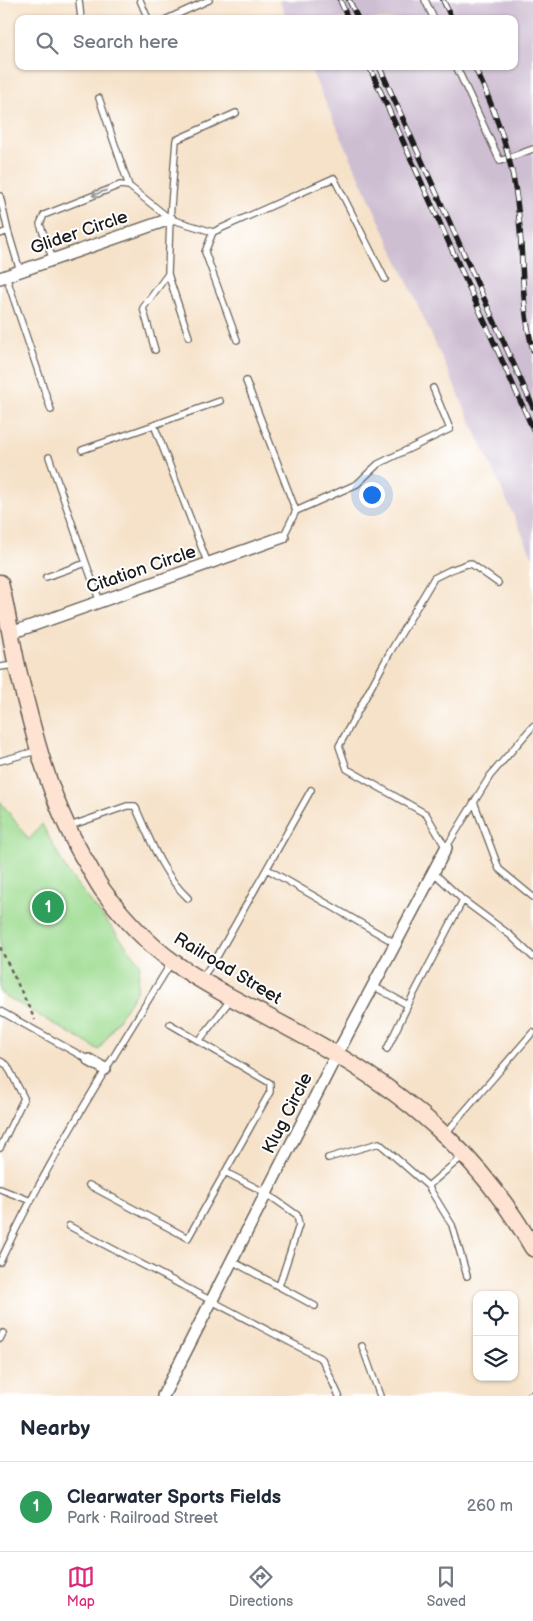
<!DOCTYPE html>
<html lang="en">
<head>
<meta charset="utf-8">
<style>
	body { margin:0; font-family:"Balsamiq Sans",sans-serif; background:#f2f2f3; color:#1f2937 }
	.controls { position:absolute; right:15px; bottom:15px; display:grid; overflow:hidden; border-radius:10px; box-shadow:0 1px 4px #0004 }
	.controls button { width:45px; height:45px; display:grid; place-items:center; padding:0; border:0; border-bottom:1px solid #e0e1e3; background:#fff; color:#1f2937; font:25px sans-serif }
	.you { position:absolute; left:371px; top:494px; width:18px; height:18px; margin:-12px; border:4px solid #fff; border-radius:50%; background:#1a73e8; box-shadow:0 0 0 8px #1a73e833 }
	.badge { display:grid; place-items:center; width:32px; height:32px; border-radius:50%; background:#db2777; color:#fff; font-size:16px; font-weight:700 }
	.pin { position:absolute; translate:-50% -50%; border:2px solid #fff; box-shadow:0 1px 5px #0006 }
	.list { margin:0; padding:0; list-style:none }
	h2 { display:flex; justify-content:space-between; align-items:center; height:65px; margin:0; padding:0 20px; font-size:21px }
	h2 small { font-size:16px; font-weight:400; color:#747a83 }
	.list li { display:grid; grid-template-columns:32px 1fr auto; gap:15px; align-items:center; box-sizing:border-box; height:90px; padding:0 20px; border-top:1px solid #e0e1e3 }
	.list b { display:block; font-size:19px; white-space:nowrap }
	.list p { margin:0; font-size:16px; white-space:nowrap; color:#747a83 }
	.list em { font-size:16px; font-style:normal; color:#747a83 }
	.icon { flex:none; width:28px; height:28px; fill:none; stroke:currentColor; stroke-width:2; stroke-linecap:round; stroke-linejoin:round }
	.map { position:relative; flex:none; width:533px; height:1396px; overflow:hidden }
	.search { position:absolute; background:#fff; box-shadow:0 1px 4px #0004; left:15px; right:15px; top:15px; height:55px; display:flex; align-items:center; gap:12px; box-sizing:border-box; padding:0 18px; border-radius:10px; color:#747a83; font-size:19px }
	.sheet { height:155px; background:#fff }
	nav { display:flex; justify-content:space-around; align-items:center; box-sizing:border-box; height:70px; border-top:1px solid #e0e1e3; background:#fff; font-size:14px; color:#747a83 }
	nav a { display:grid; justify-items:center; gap:2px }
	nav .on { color:#db2777 }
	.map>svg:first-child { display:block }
	.industrial { fill:#cebed2 }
	.green { fill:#9edc91; stroke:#5d7c56 }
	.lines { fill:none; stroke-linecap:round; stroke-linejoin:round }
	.service-casing { stroke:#686159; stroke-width:8 }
	.minor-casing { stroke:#686159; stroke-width:14 }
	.secondary-casing { stroke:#686159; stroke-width:19 }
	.path { stroke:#686159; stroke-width:2.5; stroke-dasharray:4 4; stroke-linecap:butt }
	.service { stroke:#fff; stroke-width:5.5 }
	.minor { stroke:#fff; stroke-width:11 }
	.secondary { stroke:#fee3d2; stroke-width:16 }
	.rail-casing { stroke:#1c1c1c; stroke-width:5.5 }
	.rail { stroke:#fff; stroke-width:4; stroke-dasharray:11; stroke-linecap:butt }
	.oneway { stroke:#999 }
	.labels { text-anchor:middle; stroke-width:4; stroke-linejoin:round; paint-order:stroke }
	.street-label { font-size:18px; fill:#1c1c1c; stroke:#fff }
</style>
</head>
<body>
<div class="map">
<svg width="533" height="1396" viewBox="0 0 533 1396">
	<rect width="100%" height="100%" fill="#fff"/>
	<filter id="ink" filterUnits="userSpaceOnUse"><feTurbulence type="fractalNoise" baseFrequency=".02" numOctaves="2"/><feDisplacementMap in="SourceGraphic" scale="10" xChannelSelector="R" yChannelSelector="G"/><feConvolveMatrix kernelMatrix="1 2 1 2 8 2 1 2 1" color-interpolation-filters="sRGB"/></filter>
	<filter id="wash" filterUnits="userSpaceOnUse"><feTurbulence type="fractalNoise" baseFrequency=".0096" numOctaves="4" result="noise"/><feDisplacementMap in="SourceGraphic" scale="20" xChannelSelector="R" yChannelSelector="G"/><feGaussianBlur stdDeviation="1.12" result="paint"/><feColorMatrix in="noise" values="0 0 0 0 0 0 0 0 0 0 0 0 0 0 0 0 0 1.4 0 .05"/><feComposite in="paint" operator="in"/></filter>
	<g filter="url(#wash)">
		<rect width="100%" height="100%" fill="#f6e2c9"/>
		<path class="industrial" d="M279,0H533V558L309,66H514V19H287Z"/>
		<path class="green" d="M0,801L29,840L42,824L68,873L140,963L137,990L99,1050L0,993Z"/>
	</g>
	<g filter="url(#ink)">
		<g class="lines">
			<defs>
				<path id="service" d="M79,0L81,19
					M140,0L148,19
					M425,0L434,19
					M167,19L209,0
					M456,66L500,161L533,149
					M99,98L129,186
					M0,196L8,231L20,271
					M213,232L205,252L237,340
					M0,234L8,231
					M53,260L40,224L44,215L120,185L129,186L170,219L213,232L334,178L385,279
					M168,274L189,337
					M6,276L51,410
					M155,350L143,308L168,274L170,219L176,140L236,113
					M246,381L296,511
					M82,450L154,425
					M49,457L86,563
					M283,537L296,511L357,484L378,464L450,429L433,388
					M208,564L154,425L220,401
					M46,577L86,563L100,602
					M498,583L470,563L450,570L434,578L389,654L339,746L347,769L426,814L446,848L490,776L533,726
					M0,667L15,665
					M0,761L36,751
					M474,802L499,869L533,897
					M70,826L127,806H135C150,839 162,874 188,898
					M267,869L395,943
					M463,900L510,935L533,957
					M202,978L218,955L311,790
					M373,986L408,1005L463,900L433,872
					M0,1011L89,1060
					M199,1041L231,999
					M387,1049L408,1005
					M0,1061L7,1065L24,1098L0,1148
					M445,1134L533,1032
					M328,1158L379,1143L428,1186L463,1156
					M225,1172L266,1193L297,1215L299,1225L279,1286
					M89,1185L188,1238L270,1092V1083L170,1024
					M428,1186L452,1225L467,1276
					M0,1189L31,1201
					M69,1226L322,1359L339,1396
					M232,1261L315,1306
					M0,1262C49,1158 111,1061 171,963
					M0,1339L3,1333
					M362,1346L380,1396
					M529,1396L533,1394"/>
				<path id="minor" d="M0,278L170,219
					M11,633L283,537
					M89,1060L105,1069
					M163,1396L337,1054L446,848"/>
				<path id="secondary" d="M0,583C7,610 11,639 17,666C33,732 49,798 83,857C90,868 96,881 104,892C123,917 147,943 173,962C225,998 283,1022 337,1055C421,1105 484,1163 533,1248"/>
			</defs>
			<use href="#service" class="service-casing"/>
			<use href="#minor" class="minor-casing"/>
			<use href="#secondary" class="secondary-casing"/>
			<path class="path" d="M0,947L35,1020"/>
			<use href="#service" class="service"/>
			<use href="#minor" class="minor"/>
			<use href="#secondary" class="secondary"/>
			<defs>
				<path id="rail" d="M340,0L348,19
					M349,0L358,19
					M443,0L452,19
					M369,66L533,429
					M379,66L533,407
					M474,66C496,111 513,159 518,209C524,256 520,304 533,350"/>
			</defs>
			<use href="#rail" class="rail-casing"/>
			<use href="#rail" class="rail"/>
		</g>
		<defs><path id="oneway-shaft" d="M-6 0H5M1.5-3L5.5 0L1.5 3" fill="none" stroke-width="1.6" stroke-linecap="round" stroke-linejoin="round" transform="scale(1.25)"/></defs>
		<use class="oneway" href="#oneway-shaft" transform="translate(99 193) rotate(159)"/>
	</g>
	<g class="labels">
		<g class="street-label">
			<text transform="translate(79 232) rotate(-19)" y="6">Glider Circle</text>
			<text transform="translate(141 569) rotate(-19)" y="6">Citation Circle</text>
			<text transform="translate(228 968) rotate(31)" y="6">Railroad Street</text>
			<text transform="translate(287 1113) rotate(-63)" y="6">Klug Circle</text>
		</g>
	</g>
</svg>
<div class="controls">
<button><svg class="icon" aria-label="locate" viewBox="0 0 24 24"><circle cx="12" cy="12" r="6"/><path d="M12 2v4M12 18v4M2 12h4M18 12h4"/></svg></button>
<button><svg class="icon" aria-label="layers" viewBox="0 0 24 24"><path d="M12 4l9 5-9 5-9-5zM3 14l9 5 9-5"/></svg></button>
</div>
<div class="you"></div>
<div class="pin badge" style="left:48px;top:907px;background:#2e9e5b">1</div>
<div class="search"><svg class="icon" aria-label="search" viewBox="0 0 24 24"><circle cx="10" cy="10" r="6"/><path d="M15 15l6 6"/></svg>Search here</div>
</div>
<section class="sheet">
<h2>Nearby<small></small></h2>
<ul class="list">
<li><span class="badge" style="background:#2e9e5b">1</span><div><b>Clearwater Sports Fields</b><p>Park · Railroad Street</p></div><em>260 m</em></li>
</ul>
</section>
<nav>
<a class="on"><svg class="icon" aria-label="map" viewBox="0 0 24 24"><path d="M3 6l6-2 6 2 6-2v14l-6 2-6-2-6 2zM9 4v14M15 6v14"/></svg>Map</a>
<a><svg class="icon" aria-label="directions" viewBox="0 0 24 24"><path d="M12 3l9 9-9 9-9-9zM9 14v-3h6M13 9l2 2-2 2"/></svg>Directions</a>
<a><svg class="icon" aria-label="saved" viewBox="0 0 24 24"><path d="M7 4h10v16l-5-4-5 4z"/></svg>Saved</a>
</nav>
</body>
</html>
